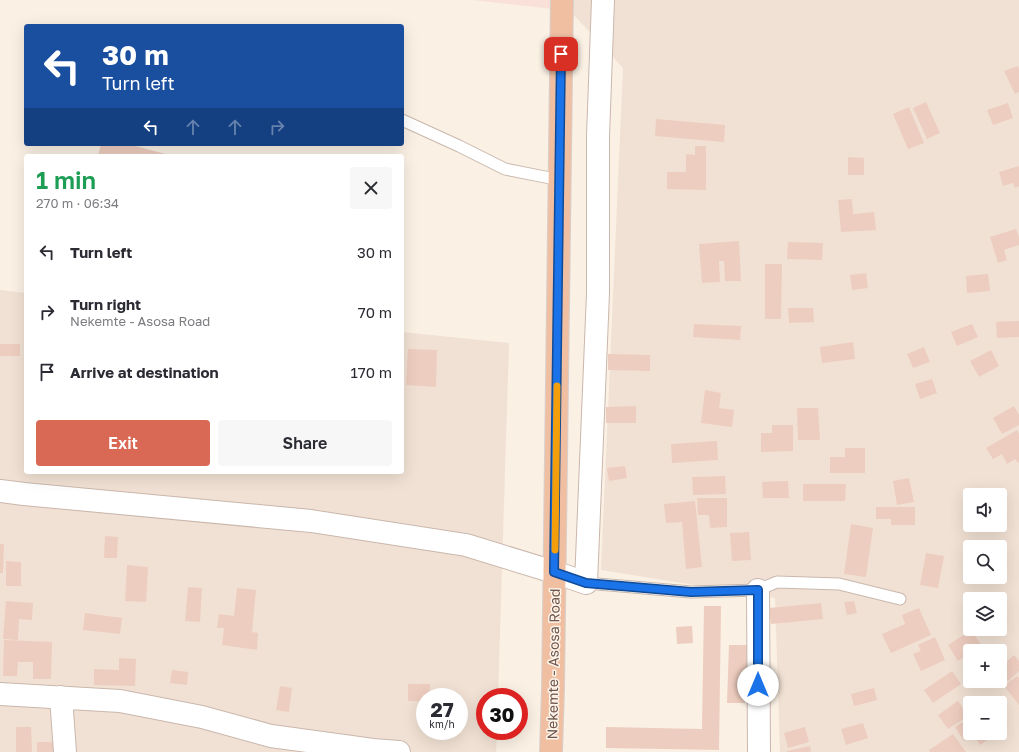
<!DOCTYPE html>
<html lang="en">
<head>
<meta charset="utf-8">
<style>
  body { margin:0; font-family:"Golos Text",sans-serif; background:#f7f7f7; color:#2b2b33; height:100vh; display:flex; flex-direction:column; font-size:15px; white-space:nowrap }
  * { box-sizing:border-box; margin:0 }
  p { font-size:13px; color:#7c7c81 }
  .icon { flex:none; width:22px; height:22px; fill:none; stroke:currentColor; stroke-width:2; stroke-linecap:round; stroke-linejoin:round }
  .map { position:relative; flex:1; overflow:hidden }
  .drawer { position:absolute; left:24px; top:154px; width:380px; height:320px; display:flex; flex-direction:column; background:#fff; border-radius:4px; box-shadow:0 4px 16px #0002 }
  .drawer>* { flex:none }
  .guide { position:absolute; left:24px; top:24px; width:380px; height:122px; border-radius:4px; box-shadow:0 4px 16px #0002; background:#1a4fa0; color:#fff; overflow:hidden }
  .buttons { position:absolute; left:963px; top:488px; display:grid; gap:8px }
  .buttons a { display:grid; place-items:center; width:44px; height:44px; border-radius:4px; background:#fff; box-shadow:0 4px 16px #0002; font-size:20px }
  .speed { position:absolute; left:416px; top:688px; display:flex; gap:8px; font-size:20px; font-weight:700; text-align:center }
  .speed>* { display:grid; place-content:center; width:52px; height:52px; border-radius:50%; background:#fff; box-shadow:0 4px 16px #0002; line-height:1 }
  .speed small { font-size:10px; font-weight:400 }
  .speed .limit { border:6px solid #d22; background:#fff; color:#111 }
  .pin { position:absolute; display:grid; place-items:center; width:34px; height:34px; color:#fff; margin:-17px; border-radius:8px; box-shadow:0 2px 6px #0006 }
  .me { position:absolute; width:44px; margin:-22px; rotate:0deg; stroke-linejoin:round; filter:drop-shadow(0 0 3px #0008) }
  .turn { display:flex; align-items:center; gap:14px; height:84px; padding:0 12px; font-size:18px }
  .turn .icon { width:52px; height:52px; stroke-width:2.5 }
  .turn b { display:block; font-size:28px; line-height:34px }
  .lanes { display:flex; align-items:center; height:38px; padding:0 12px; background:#0003; justify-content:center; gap:20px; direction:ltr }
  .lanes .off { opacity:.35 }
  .round { display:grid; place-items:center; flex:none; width:42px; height:42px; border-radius:4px; background:#f7f7f7 }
  .head { display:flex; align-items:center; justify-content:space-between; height:68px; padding:0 12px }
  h1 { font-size:24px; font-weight:600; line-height:30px; color:#1e9e55 }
  .action { display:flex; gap:8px; margin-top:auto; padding:8px 12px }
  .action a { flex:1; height:46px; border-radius:4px; background:#d96855; color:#fff; font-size:16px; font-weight:600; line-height:46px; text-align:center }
  .action a+a { background:#f7f7f7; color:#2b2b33 }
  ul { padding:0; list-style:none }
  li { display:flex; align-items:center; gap:12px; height:60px; padding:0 12px }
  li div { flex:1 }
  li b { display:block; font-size:15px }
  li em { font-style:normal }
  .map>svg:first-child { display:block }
</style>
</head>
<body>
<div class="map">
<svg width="1019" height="752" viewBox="0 0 1019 752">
  <rect width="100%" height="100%" fill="#faf0e4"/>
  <!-- residential -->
  <path fill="#f1e1d4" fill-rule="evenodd" d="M570,0H1019V752H780L775,598L601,570L623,68L570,11ZM970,495H1000V525H970ZM970,547H1000V577H970ZM970,599H1000V629H970ZM970,651H1000V681H970ZM970,703H1000V733H970Z
    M0,290L26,293V472H402V332L509,343L498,697H485V731H497L496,752H0ZM425,697H459V731H425Z"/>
  <!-- commercial -->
  <path fill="#f9e0d9" d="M473,0H570V11Z"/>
  <!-- building -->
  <path fill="#edcdbf" d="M1018,66L1019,69V92L1015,94L1004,71Z
    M926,102L940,133L927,139L913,108Z
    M1008,103L1013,118L993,125L987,110Z
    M909,107L924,143L908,149L893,114Z
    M656,119L725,125L724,142L655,136Z
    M101,144H128L173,156H98Z
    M695,146H706V190L667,189V172H686V154L695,155Z
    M848,157L864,158V175H848Z
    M1019,166V186L1015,188L1013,183L1003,186L999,172Z
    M852,199L853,214L874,212L876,230L841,232L838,200Z
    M1016,229L1019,237V245L1004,250L1007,260L998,263L990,237Z
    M739,241L741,281H725L724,261H719L720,282L702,283L699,244Z
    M788,242L823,243L822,260L787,259Z
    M765,264H782L781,319H765Z
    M866,273L868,288L852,290L850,275Z
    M988,274L990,291L967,293L966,276Z
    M788,308H813L814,322L789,323Z
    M1019,321V337L997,338L996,322Z
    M694,324L741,326L740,340L693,337Z
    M972,324L978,337L957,346L951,332Z
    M853,342L855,359L822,363L820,347Z
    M0,344H20V356H0Z
    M924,347L930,362L913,368L907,354Z
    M408,349L437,350L436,387L406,385Z
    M991,350L999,366L979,377L970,361Z
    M608,354L650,355V371L608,370Z
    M932,379L937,393L920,399L915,384Z
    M705,390L721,393L719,408L734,410L732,427L701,423Z
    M636,406V423H606V407Z
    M1014,406L1019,415V425L1002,434L993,418Z
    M797,408H818L820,440H798Z
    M772,425H793V451L761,452V433H772Z
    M1017,430L1019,434V462L1018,463L1015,459L1007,464L1002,454L993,459L986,448Z
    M717,441L718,460L672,463L671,444Z
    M845,448H865V473H830V457H845Z
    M625,466L627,478L609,481L607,468Z
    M725,476L726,494L693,495L692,477Z
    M909,478L914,502L897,505L893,481Z
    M788,481L789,498H763L762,482Z
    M803,484H846L845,501H803Z
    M697,498H727V527L710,528L709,515H698Z
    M695,501L702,567L686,569L682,522L666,523L664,504Z
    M876,507H915V525H891V519H876Z
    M851,524L873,528L866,577L844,574Z
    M749,532L751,560L732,561L730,533Z
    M105,536L118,537L117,558H104Z
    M0,544H4L3,573H0Z
    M926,553L944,556L938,588L920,585Z
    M6,561L21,562V586H6Z
    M127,565L148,567L146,602L125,601Z
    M188,587L202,588L200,622L185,621Z
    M237,588L256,590L252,632L258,633L257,650L222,645L224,628H217L219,614L234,616Z
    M985,592L990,599H974Z
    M6,601L33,603L32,620L19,619L18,640L3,639Z
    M854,601L857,613L847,615L844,602Z
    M821,603L823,619L771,624L769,608Z
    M704,606H721L719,750L606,748V727L702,729Z
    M919,608L931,635L891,653L882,634L905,624L902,615Z
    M85,613L122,618L120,634L83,630Z
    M692,626L693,643L677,644L676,627Z
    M971,630L982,646L974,651H970V653L958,661L948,645Z
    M935,637L945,660L921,671L913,654L921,651L918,645Z
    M4,640L52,642L51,679H33V662H18L17,676H3Z
    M729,645H753L751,695L745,692V703H727Z
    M1014,655L1019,661V671L1008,681L1000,672V668Z
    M119,658L136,659L135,686L94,685V669L119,670Z
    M172,670L188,672L187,685L170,683Z
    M952,671L961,684L933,703L924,690Z
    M1017,676L1019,678V705L1004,686Z
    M408,684H430L429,697H425V701H408Z
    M280,686L292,688L289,712L276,710Z
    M874,688L877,700L854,706L851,694Z
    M958,701L968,716L948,729L938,715Z
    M970,717V733H994L995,735L980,745L974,735L964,741L955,727Z
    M863,723L868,738L846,745L841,729Z
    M16,727H31L32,752H16Z
    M805,727L809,742L788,748L784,733Z
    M953,734L966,752H930L929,750Z
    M37,742H58V752H37Z
    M810,746L811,752H787V751Z"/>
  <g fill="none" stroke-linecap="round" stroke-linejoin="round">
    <defs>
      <path id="service" d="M402,120L459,146L505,169L560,180
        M586,583L691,592L758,590L777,582L839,584L900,599"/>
      <path id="minor" d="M0,491L24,494L311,521L466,545L554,572L586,583L598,293V136L603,0
        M758,590L759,752
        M0,694L120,701L202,717L271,736L373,750L399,752
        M61,697L65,752"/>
      <path id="trunk" d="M551,752L553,688L562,0"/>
    </defs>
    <!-- service casing -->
    <use href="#service" stroke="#cab7ac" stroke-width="13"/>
    <!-- minor casing -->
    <use href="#minor" stroke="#cab7ac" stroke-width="24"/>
    <!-- trunk casing -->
    <use href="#trunk" stroke="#d7d0cd" stroke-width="24"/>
    <!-- service -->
    <use href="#service" stroke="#fff" stroke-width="11"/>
    <!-- minor -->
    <use href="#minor" stroke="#fff" stroke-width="22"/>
    <!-- trunk -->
    <use href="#trunk" stroke="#f0bfa2" stroke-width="22"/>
  </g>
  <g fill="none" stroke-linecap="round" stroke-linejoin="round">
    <defs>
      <path id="route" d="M561,54L554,572L586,583L691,592L758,590V685"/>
    </defs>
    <!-- route casing -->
    <use href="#route" stroke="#114b97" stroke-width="10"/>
    <!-- route -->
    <use href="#route" stroke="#1a73e8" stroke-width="7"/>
    <!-- slow -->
    <path stroke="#f59e0b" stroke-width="7" d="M555,550L557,386"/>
  </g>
  <g text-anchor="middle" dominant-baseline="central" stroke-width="3" stroke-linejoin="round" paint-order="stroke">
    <!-- street labels -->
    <g font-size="14" fill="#70564c" stroke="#fdf4ea">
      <text transform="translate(553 664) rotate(-89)">Nekemte - Asosa Road</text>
    </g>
  </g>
</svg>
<div class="buttons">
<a><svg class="icon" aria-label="sound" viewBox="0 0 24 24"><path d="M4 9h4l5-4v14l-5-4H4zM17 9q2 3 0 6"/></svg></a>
<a><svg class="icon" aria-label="search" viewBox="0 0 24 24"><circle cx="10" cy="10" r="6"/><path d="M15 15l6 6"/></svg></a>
<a><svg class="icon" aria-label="layers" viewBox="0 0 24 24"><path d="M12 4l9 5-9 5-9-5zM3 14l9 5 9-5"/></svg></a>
<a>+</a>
<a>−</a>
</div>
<div class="speed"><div>27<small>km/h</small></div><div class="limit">30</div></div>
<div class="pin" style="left:561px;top:54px;background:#d93025"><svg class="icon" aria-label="arrive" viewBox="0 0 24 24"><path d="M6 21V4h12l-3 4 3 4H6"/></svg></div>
<svg class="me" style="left:758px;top:685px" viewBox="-20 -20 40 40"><circle r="19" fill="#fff"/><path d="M0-13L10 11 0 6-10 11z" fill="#1a73e8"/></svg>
<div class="guide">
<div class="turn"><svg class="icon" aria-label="left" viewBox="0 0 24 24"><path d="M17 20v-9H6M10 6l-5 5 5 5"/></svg><div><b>30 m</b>Turn left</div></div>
<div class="lanes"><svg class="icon" aria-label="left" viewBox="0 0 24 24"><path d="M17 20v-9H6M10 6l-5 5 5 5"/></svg><svg class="icon off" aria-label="ahead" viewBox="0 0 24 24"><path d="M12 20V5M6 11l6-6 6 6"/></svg><svg class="icon off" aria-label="ahead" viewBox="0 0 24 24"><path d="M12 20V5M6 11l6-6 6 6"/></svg><svg class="icon off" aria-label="right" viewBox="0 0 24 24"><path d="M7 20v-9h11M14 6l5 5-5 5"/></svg></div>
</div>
<section class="drawer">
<div class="head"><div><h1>1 min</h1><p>270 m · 06:34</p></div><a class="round"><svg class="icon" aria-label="close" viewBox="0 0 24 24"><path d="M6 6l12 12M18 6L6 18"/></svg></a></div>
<ul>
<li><svg class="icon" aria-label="left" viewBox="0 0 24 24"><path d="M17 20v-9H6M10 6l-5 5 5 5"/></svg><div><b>Turn left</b></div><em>30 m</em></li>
<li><svg class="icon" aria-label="right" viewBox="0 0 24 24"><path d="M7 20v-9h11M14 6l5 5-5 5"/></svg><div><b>Turn right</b><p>Nekemte - Asosa Road</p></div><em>70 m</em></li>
<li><svg class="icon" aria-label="arrive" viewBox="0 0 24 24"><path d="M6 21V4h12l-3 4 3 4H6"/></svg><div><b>Arrive at destination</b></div><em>170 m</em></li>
</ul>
<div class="action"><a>Exit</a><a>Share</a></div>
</section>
</div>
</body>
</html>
